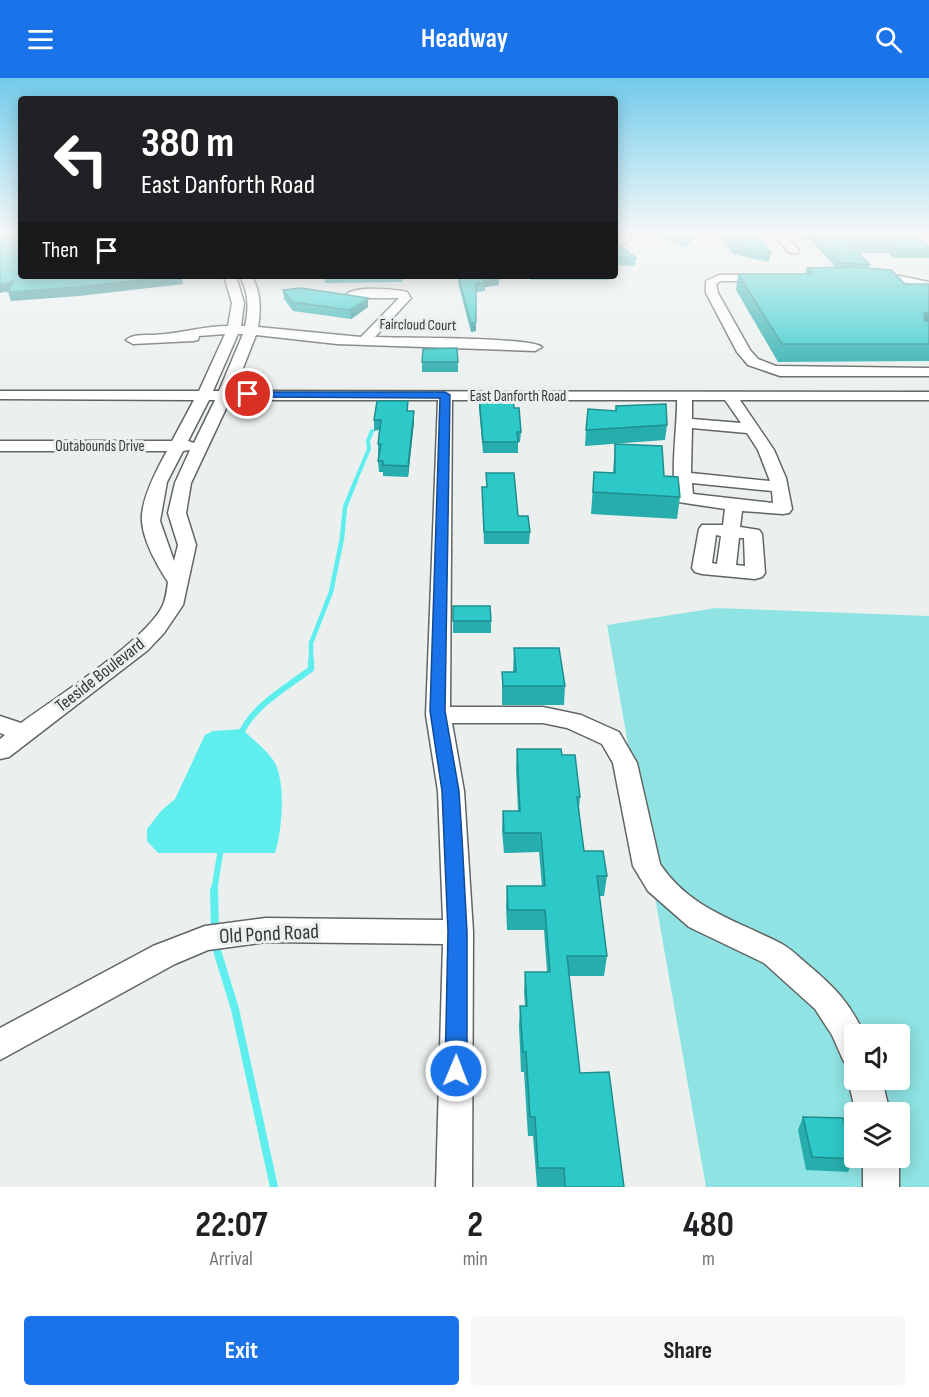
<!DOCTYPE html>
<html lang="en">
<head>
<meta charset="utf-8">
<style>
  body { margin:0; font-family:"Sofia Sans Condensed",sans-serif; background:#f6f6f6; color:#202124; height:100vh; display:flex; flex-direction:column; font-size:22px; white-space:nowrap }
  * { box-sizing:border-box; margin:0 }
  p { font-size:20px; color:#757577 }
  .icon { flex:none; width:33px; height:33px; fill:none; stroke:currentColor; stroke-width:2; stroke-linecap:round; stroke-linejoin:round }
  .map { position:relative; height:1109px; overflow:hidden }
  .panel { display:flex; flex-direction:column; background:#fff; flex:1 }
  .panel>* { flex:none }
  .banner { position:absolute; left:18px; top:18px; width:600px; height:183px; border-radius:6px; box-shadow:0 3px 15px #0003; background:#202124; color:#fff; overflow:hidden }
  .fabs { position:absolute; left:844px; top:946px; display:grid; gap:12px }
  .fabs a { display:grid; place-items:center; width:66px; height:66px; border-radius:6px; background:#fff; box-shadow:0 3px 15px #0003; font-size:30px }
  .pin { position:absolute; display:grid; place-items:center; width:51px; height:51px; color:#fff; margin:-26px; border:3px solid #fff; border-radius:50%; box-shadow:0 2px 6px #0007 }
  .me { position:absolute; width:66px; margin:-33px; rotate:1deg; stroke-linejoin:round; filter:drop-shadow(0 0 4px #0008) }
  .turn { display:flex; align-items:center; gap:21px; height:126px; padding:0 24px; font-size:27px }
  .turn .icon { width:78px; height:78px; stroke-width:2.5 }
  .turn b { display:block; font-size:42px; line-height:51px }
  .then { display:flex; align-items:center; height:57px; padding:0 24px; background:#0003; gap:12px; font-size:22px }
  .eta { display:flex; justify-content:space-evenly; align-items:center; height:102px; text-align:center }
  .eta b { font-size:36px; font-weight:700; line-height:42px }
  .action { display:flex; gap:12px; margin-top:auto; padding:12px 24px }
  .action a { flex:1; height:69px; border-radius:6px; background:#1a73e8; color:#fff; font-size:24px; font-weight:700; line-height:69px; text-align:center }
  .action a+a { background:#f6f6f6; color:#202124 }
  header { display:flex; justify-content:space-between; align-items:center; height:78px; padding:0 24px; background:#1a73e8; color:#fff; font-size:27px; font-weight:700 }
  .map>svg:first-child { display:block }
</style>
</head>
<body>
<header><svg class="icon" aria-label="menu" viewBox="0 0 24 24"><path d="M4 6h16M4 12h16M4 18h16"/></svg>Headway<svg class="icon" aria-label="search" viewBox="0 0 24 24"><circle cx="10" cy="10" r="6"/><path d="M15 15l6 6"/></svg></header>
<div class="map">
<svg width="929" height="1109" viewBox="0 0 929 1109">
  <rect width="100%" height="100%" fill="#ebf0ef"/>
  <!-- green -->
  <path fill="#8fe4e3" fill-rule="evenodd" d="M716,530L929,538V1109H706L607,547ZM855,957H900V1002H855ZM855,1035H900V1080H855Z"/>
  <!-- water -->
  <path fill="#5feeee" d="M242,651C252,661 268,673 275,685C286,706 282,753 275,775H158L147,763V751L161,733L175,721L205,657L213,653Z"/>
  <g fill="none" stroke-linecap="round" stroke-linejoin="round">
    <!-- stream-far3 -->
    <path stroke="#5feeee" stroke-width="4" d="M355,404L369,371L368,363L372,353"/>
    <!-- stream-far2 -->
    <path stroke="#5feeee" stroke-width="4.5" d="M311,583V565L331,514L342,460L345,429L356,402"/>
    <!-- stream-far1 -->
    <path stroke="#5feeee" stroke-width="6" d="M240,658C252,628 286,610 311,591V582
      M214,813L221,770"/>
    <!-- stream -->
    <path stroke="#5feeee" stroke-width="8" d="M214,812L215,854
      M215,866L235,931L274,1109"/>
    <defs>
      <path id="minor" d="M620,155H630L631,162L615,170V163L621,161Z
        M772,155H783L798,171V175H790Z
        M719,197H767L773,200L767,203H721L716,206L718,215L750,272L758,281L776,288L929,290V298H780L748,287L737,274L706,215V203Z
        M873,197L900,198L929,204V210L900,204L869,202L867,200Z
        M224,198H236L244,225L241,248H245C249,232 249,212 239,198H251C261,212 261,233 258,249L361,259L399,220H353L347,216C357,208 394,211 407,214L411,220L375,259C399,260 531,259 542,269L535,273L337,266L256,257L234,313L929,314V322H740L774,372L786,400L792,431L789,435L783,436L742,433L740,449L759,452L762,456L765,495L762,499L755,501L702,496L695,494L692,490L699,451L702,447H723L725,431L685,425L679,424C668,406 678,346 677,322H452L450,629H543L581,637L619,654L637,685L660,786C690,831 736,842 782,866C791,871 799,879 807,886C833,908 851,925 864,957H855V988L844,984L832,957L815,931L764,885L689,849L648,813L633,788L613,685L602,666L567,650L543,645H452L464,713L473,854L472,1109H436L443,866L266,864L208,872L175,886L0,982V950L153,868L205,848L266,840L443,842L438,713L426,637L438,322H230L191,405L186,435L196,467L183,527L164,555L148,572L9,679L0,681V661L5,657L0,655V638L21,645C54,621 148,561 163,527C166,520 167,512 168,504C157,487 144,465 142,444C140,423 157,391 167,373H0V363H172L194,322L0,321V313H199L225,256L199,258L198,262L193,263L133,266L126,262C133,256 144,257 153,257C179,256 203,248 228,248L232,225ZM238,256H243L219,313H213ZM209,322H215L194,365L188,363ZM692,322H725L741,345L692,341ZM692,350L747,355L758,372L770,403L691,395ZM190,372L175,405L168,435L178,467L174,483L160,443L167,404L183,373ZM692,405L772,413L773,425L693,416ZM716,457L721,458L717,486L712,485ZM739,460H744L745,488L736,487Z
        M855,990V1002H882L890,1035H856L848,1002Z
        M863,1080H899V1109H863Z"/>
    </defs>
    <!-- minor casing -->
    <use href="#minor" stroke="#616565" stroke-width="3"/>
    <!-- minor -->
    <use href="#minor" fill="#fff" fill-rule="evenodd"/>
  </g>
  <!-- wall -->
  <path fill="#27adad" d="M654,155H696L686,170Z
    M719,155H755L771,175L769,184L733,176Z
    M797,155H913L929,169V180H893L888,175H858L870,187L869,190L905,206H929V283L778,284L736,212L738,196H805L807,190L835,189L810,161L805,164Z
    M615,164L636,180L635,188L615,187Z
    M325,198H403L402,204L325,205Z
    M458,198L499,207L485,209V213L476,214V253L471,254L458,205Z
    M530,198H609V202H530Z
    M283,212L368,220V229L351,241L293,233L284,221Z
    M422,284H458V294H422Z
    M479,319L514,330L521,354L520,364H518V375H483L479,330Z
    M408,333L414,344L408,399L383,398V394H379L378,383L380,377H378V366L379,352L374,353V342Z
    M616,333L667,347L665,362L585,368L586,352Z
    M615,366L664,398L680,419L677,441L591,436L594,394L613,395Z
    M486,395L530,454L529,466H484L482,409H486Z
    M453,528L491,543V555H453Z
    M514,570L565,608L564,627H502V594H513Z
    M517,671L562,677L580,719L579,730L584,773L607,798L604,818H599L607,878L604,898H569L580,995L624,1109H537L533,1058H528L524,994H521L519,948L520,928H525L524,914L525,894H547L544,852H507L506,828L507,808H542L539,774L504,775L502,753L503,733H518L516,690Z
    M803,1039L854,1081L848,1094L806,1092L798,1052Z"/>
  <!-- shaded-wall -->
  <path fill="#208d8d" d="M692,155H696L686,170L687,162Z
    M808,155H811L810,161L805,164L806,156Z
    M176,198H202L182,200L183,206L79,218L11,223L8,214Z
    M499,198V207L485,209L483,201Z
    M14,203L17,211L0,215V206Z
    M368,220V229L351,241L350,232Z
    M924,235H929V251L920,252Z
    M476,244V253L471,254V245Z
    M414,333V344L408,399V388Z"/>
  <!-- building -->
  <path fill="#2dc9c9" stroke="#208d8d" stroke-width="1.5" d="M0,155H21V198H176L77,209L8,214L14,203L0,206Z
    M672,155H692L687,162Z
    M725,155H755L771,175L734,168Z
    M813,155H913L929,169V171H895L890,167H850L870,187L841,185Z
    M615,164L636,180L615,179Z
    M854,189L891,192L905,206H929V235H924L925,243H929V266H782L738,196H812L807,190Z
    M458,198H499L483,201L485,205H476V244L471,245Z
    M301,210L368,220L350,232L292,224L283,212Z
    M457,270L458,284H422L423,271Z
    M479,319H513L514,330H519L521,354H517L518,364H483Z
    M377,323H408L407,333H414L408,388L383,387V383H378L381,366H378L381,342H374Z
    M666,326L667,347L586,352L588,331L616,333V328Z
    M615,366L662,368L664,398L678,399L680,419L593,414L594,394L615,395Z
    M486,395H514L518,438H528L530,454H484L482,409H487Z
    M453,528H490L491,543H453Z
    M514,570H559L565,608H503L502,594H516Z
    M517,671H561L562,677H575L580,719H577L584,773H603L607,798H597L607,878H567L580,995L609,994L624,1109H565L564,1090H538L535,1039H530L526,974H523L520,928H527L525,894H550L545,832H508L507,808H545L541,755H504L503,733H520Z
    M803,1039L843,1040L854,1081L812,1079Z"/>
  <!-- sky -->
  <linearGradient id="sky" x2="0" y2="1"><stop stop-color="#71cbea"/><stop offset="0.5" stop-color="#f6f8f8"/><stop offset="1" stop-color="#f6f8f8" stop-opacity="0"/></linearGradient>
  <rect width="929" height="311" fill="url(#sky)"/>
  <!-- route -->
  <path fill="#1a73e8" stroke="#114b97" stroke-width="1.5" d="M244,314H445L450,317L445,633L459,713L462,760L467,854V993L463,1000L456,1003L448,1000L445,993L448,854L442,713L430,633L440,320L248,319H244Z"/>
  <g text-anchor="middle" dominant-baseline="central" stroke-width="6" stroke-linejoin="round" paint-order="stroke">
    <!-- far-street labels -->
    <g font-size="15" fill="#353737" stroke="#ebf0ef">
      <text transform="translate(418 247) rotate(1)">Faircloud Court</text>
      <text x="518" y="318">East Danforth Road</text>
      <text x="100" y="368">Outabounds Drive</text>
    </g>
    <!-- street labels -->
    <g font-size="18" fill="#353737" stroke="#ebf0ef">
      <text transform="translate(100 597) rotate(-38)">Teeside Boulevard</text>
    </g>
    <!-- near-street labels -->
    <g font-size="21" fill="#353737" stroke="#ebf0ef">
      <text transform="translate(269 856) rotate(-3)">Old Pond Road</text>
    </g>
  </g>
</svg>
<div class="fabs">
<a><svg class="icon" aria-label="sound" viewBox="0 0 24 24"><path d="M4 9h4l5-4v14l-5-4H4zM17 9q2 3 0 6"/></svg></a>
<a><svg class="icon" aria-label="layers" viewBox="0 0 24 24"><path d="M12 4l9 5-9 5-9-5zM3 14l9 5 9-5"/></svg></a>
</div>
<div class="pin" style="left:248px;top:316px;background:#d93025"><svg class="icon" aria-label="arrive" viewBox="0 0 24 24"><path d="M6 21V4h12l-3 4 3 4H6"/></svg></div>
<svg class="me" style="left:456px;top:993px" viewBox="-20 -20 40 40"><circle r="17" fill="#1a73e8" stroke="#fff" stroke-width="3"/><path d="M0-11L8 9 0 5-8 9z" fill="#fff"/></svg>
<div class="banner">
<div class="turn"><svg class="icon" aria-label="left" viewBox="0 0 24 24"><path d="M17 20v-9H6M10 6l-5 5 5 5"/></svg><div><b>380 m</b>East Danforth Road</div></div>
<div class="then">Then<svg class="icon" aria-label="arrive" viewBox="0 0 24 24"><path d="M6 21V4h12l-3 4 3 4H6"/></svg></div>
</div>
</div>
<section class="panel">
<div class="eta">
<div><b>22:07</b><p>Arrival</p></div>
<div><b>2</b><p>min</p></div>
<div><b>480</b><p>m</p></div>
</div>
<div class="action"><a>Exit</a><a>Share</a></div>
</section>
</body>
</html>
